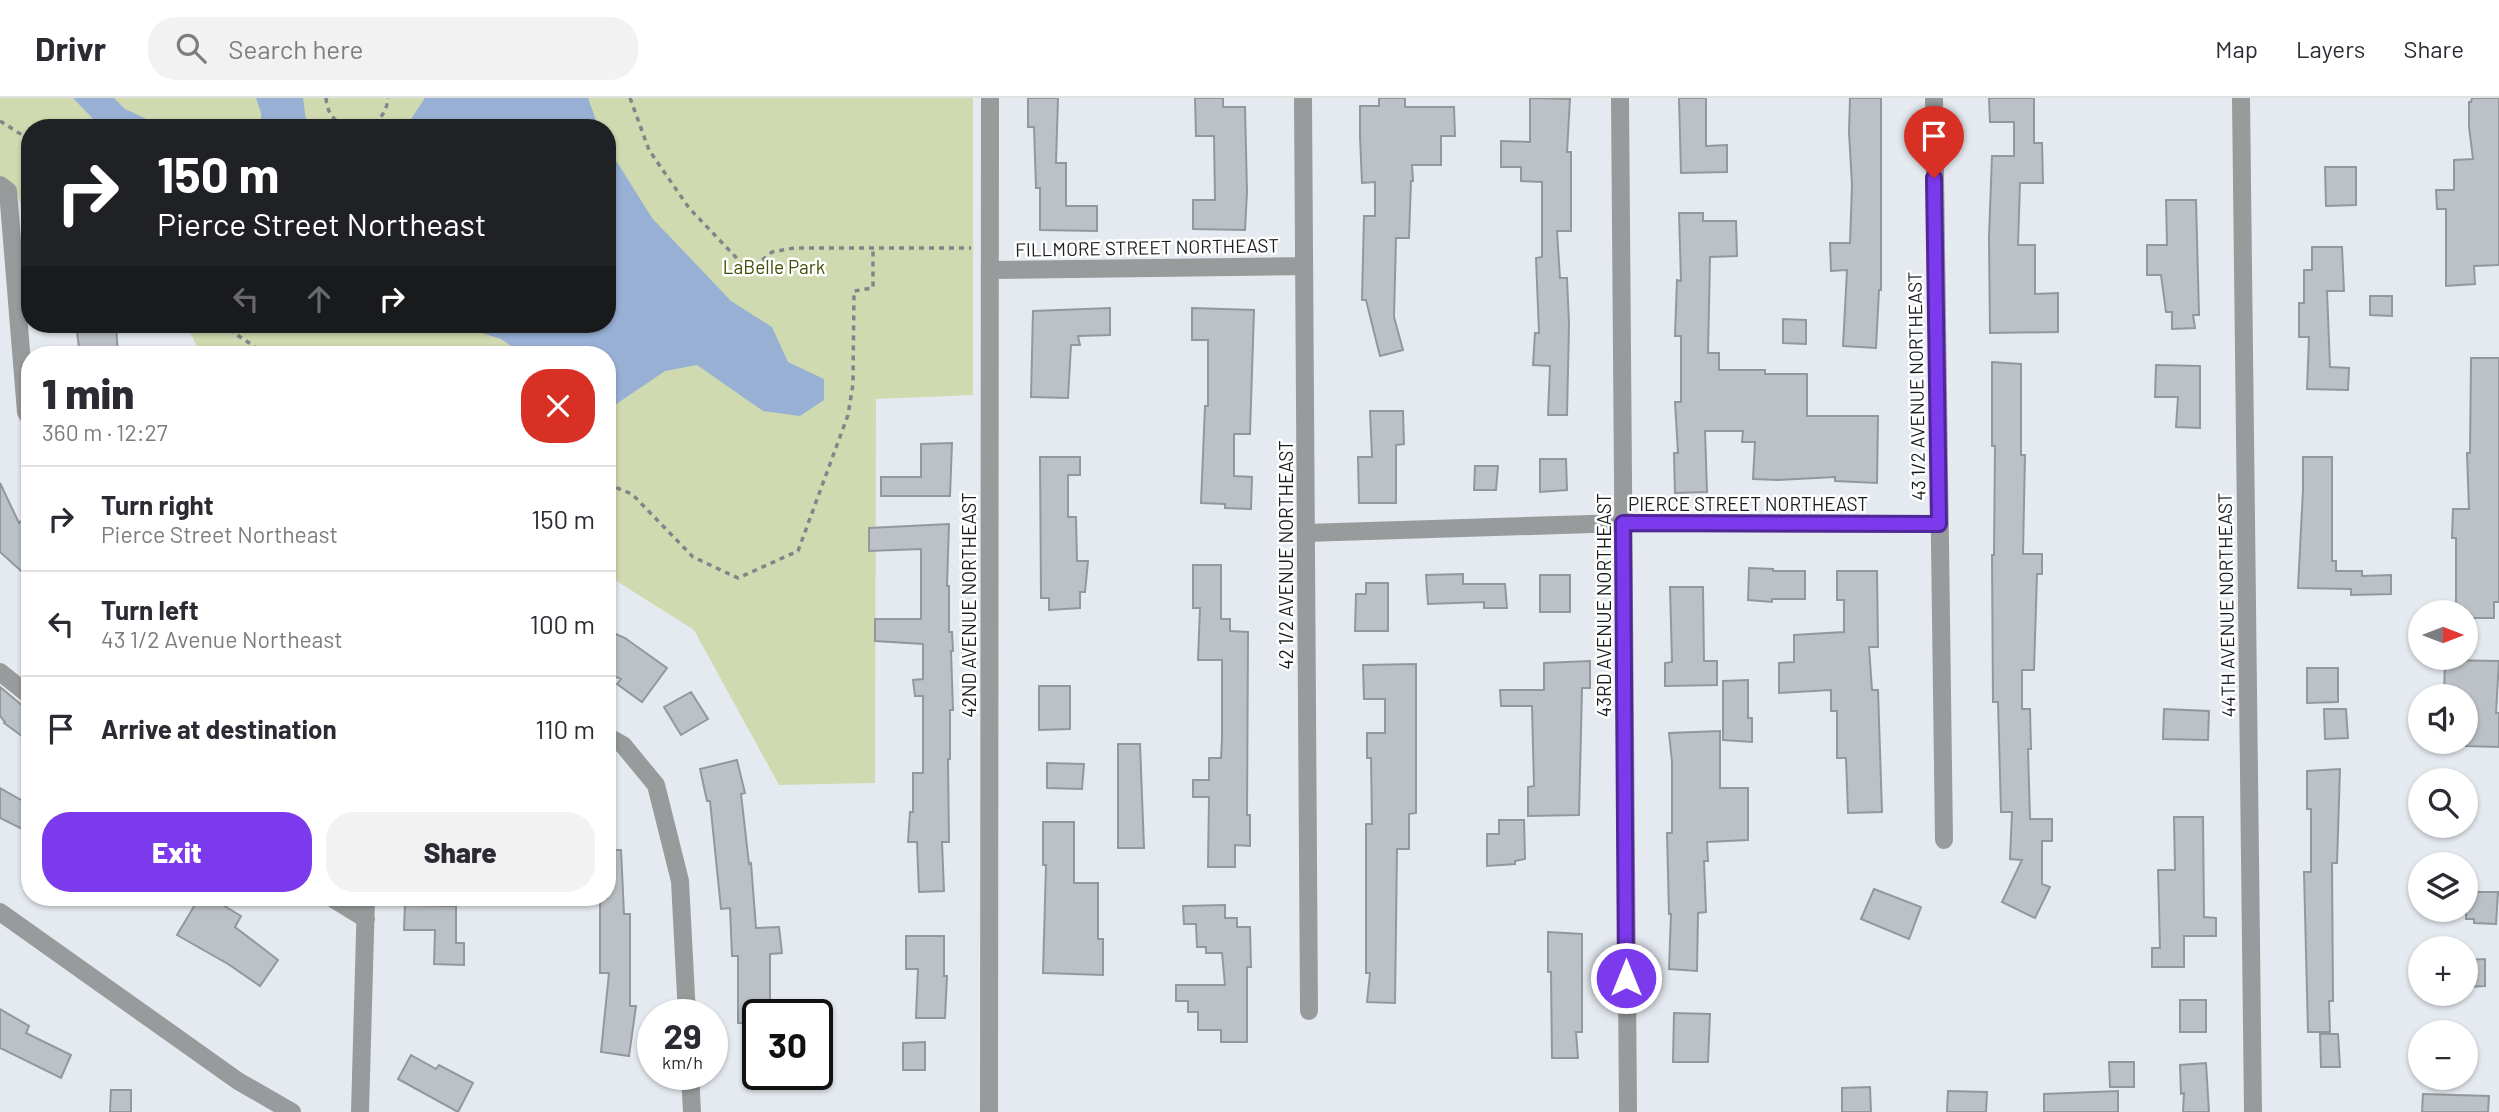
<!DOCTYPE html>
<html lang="en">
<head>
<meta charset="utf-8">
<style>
  body { margin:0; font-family:Barlow,sans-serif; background:#f2f2f3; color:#2b2b33; height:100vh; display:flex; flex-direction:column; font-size:26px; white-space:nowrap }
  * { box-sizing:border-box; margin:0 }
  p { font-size:23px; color:#7c7c81 }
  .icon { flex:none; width:38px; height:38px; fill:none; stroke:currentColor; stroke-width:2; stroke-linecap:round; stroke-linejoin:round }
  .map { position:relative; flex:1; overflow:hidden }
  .panel { position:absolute; left:21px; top:248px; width:595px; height:560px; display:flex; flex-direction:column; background:#fff; border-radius:28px; box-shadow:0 2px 5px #0004 }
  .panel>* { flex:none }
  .top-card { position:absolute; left:21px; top:21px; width:595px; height:214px; border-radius:28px; box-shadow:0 2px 5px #0004; background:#202124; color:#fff; overflow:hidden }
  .needle { width:46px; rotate:90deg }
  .tools { position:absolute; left:2408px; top:502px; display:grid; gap:14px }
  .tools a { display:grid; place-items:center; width:70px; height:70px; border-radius:50%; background:#fff; box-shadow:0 2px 5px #0004; font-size:35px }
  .speed { position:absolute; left:637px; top:901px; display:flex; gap:14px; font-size:35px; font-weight:700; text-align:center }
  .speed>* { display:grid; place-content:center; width:91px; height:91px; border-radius:50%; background:#fff; box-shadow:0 2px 5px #0004; line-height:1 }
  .speed small { font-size:18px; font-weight:400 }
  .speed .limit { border:4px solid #111; border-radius:10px; background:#fff; color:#111 }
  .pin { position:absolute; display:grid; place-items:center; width:60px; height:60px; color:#fff; margin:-72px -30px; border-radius:50% 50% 50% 0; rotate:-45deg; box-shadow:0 0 7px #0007 }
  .pin .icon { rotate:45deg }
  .me { position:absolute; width:77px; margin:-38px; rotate:0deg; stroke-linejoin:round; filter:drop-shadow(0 0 5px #0008) }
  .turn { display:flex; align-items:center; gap:24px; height:147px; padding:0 21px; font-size:32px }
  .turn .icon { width:91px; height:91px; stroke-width:2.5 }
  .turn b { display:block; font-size:49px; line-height:60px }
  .lanes { display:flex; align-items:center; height:66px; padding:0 21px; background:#0003; justify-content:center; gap:35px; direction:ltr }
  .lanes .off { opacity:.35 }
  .round { display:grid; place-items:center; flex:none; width:74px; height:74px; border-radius:28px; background:#f2f2f3 }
  .headline { display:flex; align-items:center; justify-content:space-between; height:119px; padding:0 21px }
  h1 { font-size:42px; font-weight:800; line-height:52px }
  .primary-button { display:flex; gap:14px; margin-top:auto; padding:14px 21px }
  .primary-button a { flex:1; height:80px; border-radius:28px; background:#7c3aed; color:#fff; font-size:28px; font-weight:800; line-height:80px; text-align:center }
  .primary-button a+a { background:#f2f2f3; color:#2b2b33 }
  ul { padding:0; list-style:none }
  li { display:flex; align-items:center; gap:21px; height:105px; padding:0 21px; border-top:2px solid #e1e1e2 }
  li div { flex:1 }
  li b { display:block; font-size:26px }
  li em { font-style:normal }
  header { display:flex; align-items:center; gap:42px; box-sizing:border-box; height:98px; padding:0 35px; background:#fff; border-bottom:2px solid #e1e1e2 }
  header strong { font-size:33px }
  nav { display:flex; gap:38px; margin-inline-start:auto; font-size:24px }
  .search { width:490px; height:63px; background:#f2f2f3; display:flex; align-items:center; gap:18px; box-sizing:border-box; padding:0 24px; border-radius:28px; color:#7c7c81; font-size:26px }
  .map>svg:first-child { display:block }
</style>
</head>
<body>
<header>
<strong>Drivr</strong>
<div class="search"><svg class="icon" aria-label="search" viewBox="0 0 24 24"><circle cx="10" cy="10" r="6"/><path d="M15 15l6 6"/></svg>Search here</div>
<nav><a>Map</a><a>Layers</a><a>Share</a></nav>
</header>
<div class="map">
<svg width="2499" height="1014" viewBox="0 0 2499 1014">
  <rect width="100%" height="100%" fill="#e5eaf0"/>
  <!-- green -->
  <path fill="#d0dab0" d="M0,0H973V297L876,301L875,685L779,687L694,532L607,477V257H201L186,226H607V30H30V132L14,88L0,77Z"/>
  <!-- water -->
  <path fill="#97b0d4" d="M73,0H114L125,11L166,30H102Z
    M256,0H303L307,30H261V15Z
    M425,0H588L599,30H564L558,26L546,30H405Z
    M607,48L652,120L731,203L772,229L788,264L824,281V302L800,318L763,313L697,267L665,273L612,309H607V257H524L501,241L454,226H607V151L614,140L607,109Z"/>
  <!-- building -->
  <path fill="#bbc1c6" stroke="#93989d" stroke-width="2" d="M1028,0H1058L1056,65H1066V108H1097V133L1040,132V90H1036L1034,29H1028Z
    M1195,0H1223V9H1245L1247,94L1245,132L1193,131V102H1215L1214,38H1196Z
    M1379,0H1405V9H1454L1455,38H1441V67H1412L1413,83H1411L1409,140H1396L1394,219L1403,252L1380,258L1366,202H1362L1364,118H1375V84L1362,85L1360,38V8H1379Z
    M1530,0L1570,1L1567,54H1571V133H1557L1560,180H1567L1569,226L1567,317H1548L1550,268L1533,267L1535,235H1539L1536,160L1542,159V84L1521,83V69H1501V43L1530,44Z
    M1679,0H1706V48L1727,47V74L1681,75Z
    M1850,0H1881V192H1879L1876,250L1843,248L1847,172L1831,173L1830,145H1850L1852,87L1849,34Z
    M1989,0H2034V45H2042L2043,85H2020L2018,147H2035V196L2058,195V234L1990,235L1989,139L1992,58H2014V24H1990Z
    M2472,0H2499V167L2474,168L2475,186L2446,188V111H2437L2436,92H2454V62L2473,61L2469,29V4H2471Z
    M2325,69H2356V107L2326,108Z
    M2166,102H2196L2199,217H2193L2195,230L2172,231V214H2166L2161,177H2147V147H2167Z
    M1679,115H1703V123H1736L1737,158L1710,159L1708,255H1719V272H1765V276H1807V318H1878L1877,385L1835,383V379L1778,382L1753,381L1755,344H1742L1743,333H1705L1707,394L1675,395L1674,355H1678L1675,304H1681V238H1675L1677,182L1681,183Z
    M2312,149H2342L2344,193H2327L2330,269L2349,270L2348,292L2307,291L2309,239H2299V205H2304V172H2312Z
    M2370,198H2392V218L2370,217Z
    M1110,210V237L1078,238L1080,247H1071L1068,300L1031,299L1033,213Z
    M1192,210L1254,212L1250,336H1234V378L1252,379L1251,411L1225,410V406L1201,405L1205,308H1208V242H1192Z
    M1783,221L1806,222V246L1783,245Z
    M76,226H116L118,257H80Z
    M2471,260H2499V504H2494V520H2466V514H2456V440H2452L2453,411H2469L2467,355H2470Z
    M1992,264L2021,266V357H2025L2023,456H2042V476H2037L2034,572H2022V611H2030L2031,651H2028L2030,721H2052V743H2042V786L2050,789L2035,820L2002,804L2022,762L2010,761L2012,714H2001L1998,604H1993L1992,457H1994L1995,348H1992Z
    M2156,267L2200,268V330L2176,329L2178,299H2155Z
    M1370,313H1403L1404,346L1396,347V405H1359L1358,359H1372Z
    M952,345L950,398H881V379H921V346Z
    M1040,359H1080V377H1068V419H1076L1077,463H1088L1085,494H1080V510L1049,512V500H1041Z
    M2303,359H2332V463H2336V473H2362V478L2391,477V496L2351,497V491L2298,490L2303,392Z
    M1540,361H1566L1567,392L1540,394Z
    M1475,368H1498L1496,392H1474Z
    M0,385L19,425L30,415V481L0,454Z
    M949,426L947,488H949V534H952L953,553H951L953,612H950V661H948L949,744H942L944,793L919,794L917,744H908L910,714H913V675H923V598H915L913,582L923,581V546L875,543V521H921V451L869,453V430Z
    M1193,467H1221V521H1230V533L1248,534L1247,717H1250V748L1235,747V769H1208L1209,699H1193V682H1209V660H1221L1222,641V562H1198L1200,510H1193Z
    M1749,470L1773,471V473H1805V501H1772V504L1748,502Z
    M1837,473H1877L1878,549H1869L1872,592H1878L1882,714L1848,715L1846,660H1837V613H1831V592L1779,595V565L1794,564V537L1844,534V502H1837Z
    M1463,476V486H1505L1507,510H1484V504L1428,506L1426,477Z
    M1540,477H1570V514H1540Z
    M1366,485H1388V533H1355L1356,496H1366Z
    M1670,489H1703L1704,563H1717V587L1665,588V565L1672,564Z
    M607,532L625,540L667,570L642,604L617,586L621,581L607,575Z
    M2445,562L2499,563L2496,615H2499V649L2466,648V598H2444Z
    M1590,563V590H1582L1579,717L1528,718V689L1534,688L1532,608H1501L1500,592H1544V565Z
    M1416,566V715L1409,716V751H1397L1395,905L1367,904L1370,875H1366V726H1372L1371,660H1367V635H1385V601H1364L1363,567Z
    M2307,570H2338V604L2307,605Z
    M1748,582V620H1752V644L1723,642V583Z
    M1039,588H1070V631L1039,632Z
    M0,589L30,614V644L4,625L5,624L0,618Z
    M691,594L708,621L681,637L664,609Z
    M2164,611L2209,613L2208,642L2163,641Z
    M2324,611H2346L2348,640L2325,641Z
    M1720,633V690H1748V742L1707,744L1708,763H1704L1706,814L1698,815L1697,873L1669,871L1671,816H1669L1667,735H1672V664L1669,635Z
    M1118,646H1140L1144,750H1118Z
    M737,662L745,695L741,696L749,766L751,765L756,830L779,829L782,855L770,856V917H758V925H738V858H732L730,810L721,811L710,703H707L700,671Z
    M1047,665L1084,666L1082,691L1047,690Z
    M2340,671L2337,765H2332L2333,903H2329L2330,934H2308L2304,774H2311V711H2307V673Z
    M0,690L30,707V735L0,720Z
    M2174,719H2203L2204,819L2216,820V838H2184V869H2152V850H2160L2158,772H2175Z
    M1499,722H1524L1525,761L1515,763V766L1487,768V736H1499Z
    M1043,724H1074V785H1098V841H1103V877L1043,875L1046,767H1043Z
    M607,752H621L624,816H630V908H636L629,958L601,954L609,875H600V800H607Z
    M1874,791L1921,809L1909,841L1861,821Z
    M2466,794H2498L2496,826L2474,825V821H2466Z
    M199,800H211L241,818L235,829L278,862L260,888L228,866L177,837Z
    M405,807L456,808V845H464V867L434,866L435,832H404Z
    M1225,807V820H1237V829H1250L1251,869H1247V944H1221V932H1198V914H1188V903H1176V887H1225L1222,855H1206V849H1197L1196,826H1184L1183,808Z
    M1548,834L1582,836V934H1576L1578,960H1552L1551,874H1548Z
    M906,838H944V878H947L945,920H916L918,871H906Z
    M2485,861V888L2466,889V862Z
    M2180,902H2206V934H2180Z
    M0,911L29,928L26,935L71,957L61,980L0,950Z
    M1674,915L1710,916L1708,964H1673Z
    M2320,936H2338L2340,969H2321Z
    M925,944V972H903V945Z
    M411,957L436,971L439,967L473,985L458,1014L398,981Z
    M2109,964H2134V989H2110Z
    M2206,965L2209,1014H2183L2184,995L2181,996L2180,967Z
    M1870,989L1871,1014H1842V990Z
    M111,992H131V1014H110Z
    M1948,993L1987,994L1986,1014H1947Z
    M2118,993V1014H2044V996Z
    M2423,996L2489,998L2488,1014H2422Z"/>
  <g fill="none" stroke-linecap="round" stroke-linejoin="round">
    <!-- path -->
    <path stroke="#828589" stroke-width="3.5" stroke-dasharray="5 5" stroke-linecap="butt" d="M326,0C327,14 333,23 346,28
      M630,0L649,52L689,110L749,173L772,154L794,150H971
      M0,23L30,42
      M345,30L353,24C372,30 386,21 388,0
      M221,226L267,257
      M607,386L632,396L693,459L738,480L798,453L848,317L853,286L854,193L873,190V150"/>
    <!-- minor -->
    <path stroke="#979b9b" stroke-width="18" d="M1303,0L1309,913
      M1620,0L1628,1014
      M1934,0L1944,742
      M2241,0L2253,1014
      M0,87L8,93L26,314L30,321
      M990,172L1304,168
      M1306,435L1623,425L1939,426
      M0,574L30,598
      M607,638L623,647L656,687L680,783L687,917
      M332,800L366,821
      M0,814L238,983L292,1014
      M690,976L692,1014
      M360,1014L366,800
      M989,1014L990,0"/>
  </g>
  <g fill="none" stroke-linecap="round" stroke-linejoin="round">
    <defs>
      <path id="route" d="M1626,880L1623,425L1939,426L1934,80"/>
    </defs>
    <!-- route casing -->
    <use href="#route" stroke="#51269a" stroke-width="18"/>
    <!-- route -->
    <use href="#route" stroke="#7c3aed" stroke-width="12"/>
  </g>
  <g text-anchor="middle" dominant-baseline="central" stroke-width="5" stroke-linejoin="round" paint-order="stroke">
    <!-- street labels -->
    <g font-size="19" fill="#1c1e20" stroke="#fff">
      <text transform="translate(1147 149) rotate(-1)">FILLMORE STREET NORTHEAST</text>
      <text transform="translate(1916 288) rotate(-91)">43 1/2 AVENUE NORTHEAST</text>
      <text x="1748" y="405">PIERCE STREET NORTHEAST</text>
      <text transform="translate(1285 457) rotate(-90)">42 1/2 AVENUE NORTHEAST</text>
      <text transform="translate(968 507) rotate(-90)">42ND AVENUE NORTHEAST</text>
      <text transform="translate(1603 507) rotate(-90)">43RD AVENUE NORTHEAST</text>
      <text transform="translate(2226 507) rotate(-91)">44TH AVENUE NORTHEAST</text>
    </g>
    <!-- park labels -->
    <g font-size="19" fill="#434e08" stroke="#fff">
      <text x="774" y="168">LaBelle Park</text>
    </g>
  </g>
</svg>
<div class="tools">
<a><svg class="needle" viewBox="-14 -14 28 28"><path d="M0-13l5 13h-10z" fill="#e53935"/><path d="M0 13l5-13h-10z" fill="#7c7c81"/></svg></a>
<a><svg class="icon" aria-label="sound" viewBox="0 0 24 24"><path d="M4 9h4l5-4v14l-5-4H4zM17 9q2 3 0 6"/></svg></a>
<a><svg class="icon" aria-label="search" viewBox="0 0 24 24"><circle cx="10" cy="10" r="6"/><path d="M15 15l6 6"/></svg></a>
<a><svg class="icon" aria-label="layers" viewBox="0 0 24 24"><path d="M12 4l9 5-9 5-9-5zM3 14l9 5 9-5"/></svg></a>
<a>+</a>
<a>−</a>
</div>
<div class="speed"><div>29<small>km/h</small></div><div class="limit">30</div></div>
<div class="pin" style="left:1934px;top:80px;background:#d93025"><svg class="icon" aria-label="arrive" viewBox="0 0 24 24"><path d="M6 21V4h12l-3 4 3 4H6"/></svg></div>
<svg class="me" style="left:1626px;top:880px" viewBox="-20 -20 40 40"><circle r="17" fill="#7c3aed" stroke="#fff" stroke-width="3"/><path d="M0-11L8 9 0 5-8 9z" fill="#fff"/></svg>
<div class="top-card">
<div class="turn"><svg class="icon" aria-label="right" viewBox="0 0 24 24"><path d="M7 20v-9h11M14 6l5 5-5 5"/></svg><div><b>150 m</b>Pierce Street Northeast</div></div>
<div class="lanes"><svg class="icon off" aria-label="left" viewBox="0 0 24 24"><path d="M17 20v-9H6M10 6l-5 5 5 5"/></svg><svg class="icon off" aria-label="ahead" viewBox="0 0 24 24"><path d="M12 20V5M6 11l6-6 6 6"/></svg><svg class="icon" aria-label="right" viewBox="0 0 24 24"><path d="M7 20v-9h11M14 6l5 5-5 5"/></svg></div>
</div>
<section class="panel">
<div class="headline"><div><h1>1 min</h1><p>360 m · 12:27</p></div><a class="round" style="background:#d93025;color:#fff"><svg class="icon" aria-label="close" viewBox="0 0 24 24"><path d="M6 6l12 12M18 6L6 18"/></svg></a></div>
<ul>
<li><svg class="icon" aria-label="right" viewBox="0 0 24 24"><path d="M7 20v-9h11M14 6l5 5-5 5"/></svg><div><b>Turn right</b><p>Pierce Street Northeast</p></div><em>150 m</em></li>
<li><svg class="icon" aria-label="left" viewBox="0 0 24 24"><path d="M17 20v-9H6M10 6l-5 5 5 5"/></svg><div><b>Turn left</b><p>43 1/2 Avenue Northeast</p></div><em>100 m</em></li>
<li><svg class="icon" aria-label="arrive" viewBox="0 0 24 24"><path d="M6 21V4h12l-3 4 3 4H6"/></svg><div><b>Arrive at destination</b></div><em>110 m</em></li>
</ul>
<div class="primary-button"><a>Exit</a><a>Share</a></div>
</section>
</div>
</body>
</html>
